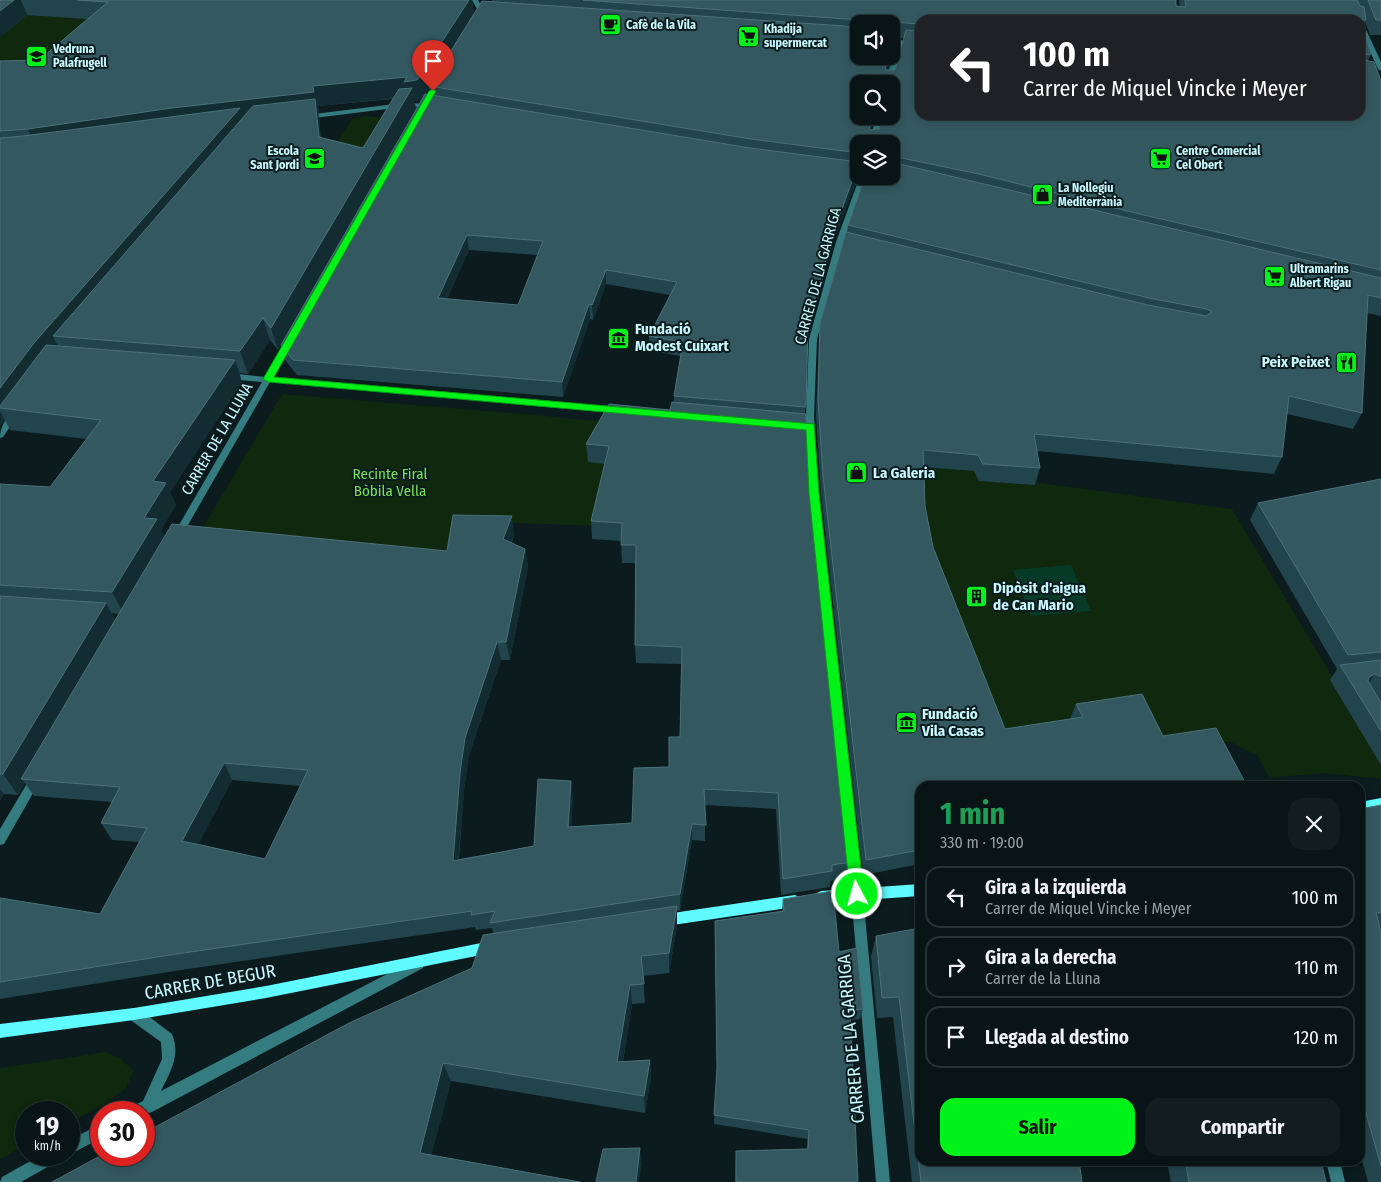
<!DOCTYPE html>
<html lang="es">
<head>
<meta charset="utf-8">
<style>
  body { margin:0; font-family:"Fira Sans Condensed",sans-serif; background:#111d1f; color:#f1f3f6; height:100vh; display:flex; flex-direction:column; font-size:19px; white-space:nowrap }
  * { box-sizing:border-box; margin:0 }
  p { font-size:16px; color:#989ea1 }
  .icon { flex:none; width:28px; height:28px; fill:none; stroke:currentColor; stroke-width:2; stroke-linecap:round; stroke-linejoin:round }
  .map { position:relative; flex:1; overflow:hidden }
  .sheet { position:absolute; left:915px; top:781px; width:450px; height:385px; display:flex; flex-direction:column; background:#081416; border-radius:15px; box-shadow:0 2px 8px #0003,0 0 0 1px #293335 }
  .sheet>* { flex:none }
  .hud { position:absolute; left:915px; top:15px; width:450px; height:105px; border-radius:15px; box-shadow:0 2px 8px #0003,0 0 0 1px #293335; background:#202124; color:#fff; overflow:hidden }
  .buttons { position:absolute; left:850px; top:15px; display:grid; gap:10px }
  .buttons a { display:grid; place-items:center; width:50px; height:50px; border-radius:10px; background:#081416; box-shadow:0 2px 8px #0003,0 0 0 1px #293335; font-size:25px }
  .speed { position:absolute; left:15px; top:1101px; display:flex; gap:10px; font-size:25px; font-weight:700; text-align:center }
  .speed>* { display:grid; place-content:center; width:65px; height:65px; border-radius:50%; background:#081416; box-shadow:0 2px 8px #0003,0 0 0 1px #293335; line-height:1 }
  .speed small { font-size:12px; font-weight:400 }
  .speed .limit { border:8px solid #d22; background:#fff; color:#111 }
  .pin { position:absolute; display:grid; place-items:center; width:42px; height:42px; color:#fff; margin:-51px -21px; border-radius:50% 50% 50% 0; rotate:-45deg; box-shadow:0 0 5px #0007 }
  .pin .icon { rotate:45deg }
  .me { position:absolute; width:55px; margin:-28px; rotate:354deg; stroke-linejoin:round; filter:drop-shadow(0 0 4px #0008) }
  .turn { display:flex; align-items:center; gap:18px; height:105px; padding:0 25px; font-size:22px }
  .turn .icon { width:65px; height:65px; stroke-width:2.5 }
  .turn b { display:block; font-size:35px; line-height:42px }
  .round { display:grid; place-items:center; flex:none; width:52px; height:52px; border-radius:15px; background:#111d1f }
  .summary { display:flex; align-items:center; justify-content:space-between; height:85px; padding:0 25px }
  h1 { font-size:30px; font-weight:700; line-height:38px; color:#1e9e55 }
  .primary-button { display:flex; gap:10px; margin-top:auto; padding:10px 25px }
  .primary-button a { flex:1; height:58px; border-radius:15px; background:#00f319; color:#111; font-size:20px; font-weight:700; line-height:58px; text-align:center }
  .primary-button a+a { background:#111d1f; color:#f1f3f6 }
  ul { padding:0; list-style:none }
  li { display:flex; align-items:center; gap:15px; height:62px; margin:0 10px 8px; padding:0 15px; border:2px solid #293335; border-radius:15px }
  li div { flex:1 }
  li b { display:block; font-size:19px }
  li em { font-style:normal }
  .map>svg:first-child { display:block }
</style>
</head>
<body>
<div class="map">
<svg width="1381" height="1182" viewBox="0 0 1381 1182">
  <rect width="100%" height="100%" fill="#0b1b1e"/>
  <!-- green -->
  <path fill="#0f280e" d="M0,0L114,21L0,82V37L31,11Z
    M367,116L390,119L367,166L326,159L352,119Z
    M282,394L546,416L797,441L623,541L592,539L595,526L464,521L450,570L193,544Z
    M922,467L975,471L976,474L1232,509L1381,758V779L1325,773L1269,778L1258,756L1231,742L1000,745L925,544Z
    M105,1052L120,1058L134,1071L126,1088L105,1104L69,1123V1112H26V1145L0,1159V1068Z"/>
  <!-- water -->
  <path fill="#073b28" d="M1071,565L1091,611L1031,616L1013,570Z"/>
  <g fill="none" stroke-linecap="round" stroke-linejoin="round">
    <!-- street -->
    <path fill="#347c7f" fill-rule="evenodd" d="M472,0H478L484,11L480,19L475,18L478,11Z
      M1360,21L1363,23L1381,62V71L1378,69L1360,29Z
      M900,39L903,41L891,84H885L897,41Z
      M431,103L433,104V106L395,108L306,119L303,117L306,115L395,104Z
      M876,116H882L875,144H869Z
      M860,176H867L844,242L817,339L814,416L819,493L863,894L890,1182H876L851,894L809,493L806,416L809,339L836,242Z
      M287,339H293L294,341L273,377L618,407L622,410L618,413L270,382L180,539H174L172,537L262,382L229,379L225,376L229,373L265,377Z
      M14,412L18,415L3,437L0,438C0,428 5,417 14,412Z
      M36,773L40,775L42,778L40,781L4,844L0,845V829L32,775Z
      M418,958L423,960L424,964L423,968L152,1112L144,1115V1112H129L131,1107L143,1101L162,1059L161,1042L129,1019L127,1014L129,1009L134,1008L139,1009L172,1034C181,1056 170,1072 161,1091Z
      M101,1124V1138L69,1155V1140Z
      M41,1155H62L60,1160L21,1182H0L2,1177Z
      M1326,1161H1340L1345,1182H1331Z"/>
    <!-- secondary -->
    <path fill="#5ffbff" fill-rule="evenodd" d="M1381,798V808L1360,812V802Z
      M920,884V896L821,903L817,901L815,897L817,893L821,891Z
      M795,895L799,897L801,901L799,905L795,907L666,926L662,924L660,920L662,916L666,914Z
      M491,941L495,943L497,947L495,951L491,953L266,998L134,1020L0,1038V1024L134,1008L266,986Z"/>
  </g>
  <!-- wall -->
  <path fill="#22454d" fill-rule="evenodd" d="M0,0H472L474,14L492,2V0H1176V6H1180L1179,0H1381V35H1370L1365,22L1362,29L1371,54L1368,61L1381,81V316L1367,313L1362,413L1353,429L1287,414L1282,457L1274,474L1037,451L1040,468L1035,485L979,481L974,471L924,467L925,506L933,547L1005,729L1070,719L1076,704L1142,694L920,786V864L863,875L821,493L816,416L819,339L820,323L847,232L848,225L891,176V144H859V169L858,177L833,242L808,335L805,414L809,475L851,862L847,878L831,881L830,887L781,895L776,809L705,805V841L692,840L680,910L677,911V926L669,973L643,976L645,1003L632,1004L623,1062L650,1060L651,1078L645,1113L451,1081L431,1155L52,1182L472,968L493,934L492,928L476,930L475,927L181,970L0,999V898L100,914L139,842L112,840L101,823L112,802L34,796L25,783L18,795L4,794L0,800V484L50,487L86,439L10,430L5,420L0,426V61L39,60L87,19L27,15L0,37ZM920,20H1360V115H920ZM859,24H891V56L895,37L904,38L895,70H888L891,56H859ZM859,84H891L879,129L871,130L874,116ZM429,88L430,95L305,302L416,108L414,101L421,100ZM393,99L363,148L321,138L319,120L318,112H319L318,106ZM469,250L538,255L518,305L447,299ZM606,284L670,295L649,336V351L681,356L674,396V402L670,410L586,444L588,462L605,464L591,521L592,539L621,541L622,563H635V645L636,663L681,664L680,737L669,767L632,823L571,827L573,798L534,846L459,859L464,790L469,755L501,660H510L528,567L525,549L512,543L514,534L447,551L165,537L161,529L176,505L170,492L242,382L239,373L248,374L270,340L278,350L281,345L285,360L297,375L563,397L590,319L593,320ZM112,613L119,614L115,620ZM232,780L301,786L265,859L198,844Z
    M1381,479V765L1330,680L1337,669L1250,520L1258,503Z
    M1381,805V929H1380L1381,933V1182H1368L1360,1153V809Z
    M783,899L839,952L863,1009L860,1019L850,1020L858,1182H735L736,1151L807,1149V1139L714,1124L717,1076L715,921L782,911Z
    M876,936L1082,1182H912L893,1017L877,1018L871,957Z
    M1167,1161H1321L1326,1182H1171Z"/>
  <!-- shaded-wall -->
  <path fill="#122c32" d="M14,0H21L27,15L0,37V11Z
    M469,0H472L474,15L429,86V88L421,100L414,101L416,108L278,350L271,328L406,97L318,106L319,112H318L319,120L324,158L53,336L59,348L0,408V388L37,149L28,129L313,86Z
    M896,29L895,44L891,56V48Z
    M889,56H891L884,84L885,70Z
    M872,116H874L868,144L869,130Z
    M859,164L858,177L833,242L807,339L808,324L835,228Z
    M467,235L469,250L441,313L438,298Z
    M606,270V284L593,320L592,305Z
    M589,304L590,319L563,397L562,382Z
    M263,318L270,340L248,374L240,351Z
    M235,360L242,382L170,492L176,505L161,529L167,541L124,614L112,592L144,518L153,481Z
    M0,411L5,420L0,426Z
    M512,516L514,534L506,557L503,539Z
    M525,549L528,567L510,660L506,642Z
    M106,603L118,625L21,779L25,783L18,795L3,774Z
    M497,642L501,660L469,755L464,790L457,877L453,861L460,773L465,738Z
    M1375,674L1364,690L1369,677Z
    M224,763L232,780L192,857L182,841Z
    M571,781L573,798L570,844L568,827Z
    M0,789L4,794L0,800Z
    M692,824V840L680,910V894Z
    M677,906V926L669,973V953Z
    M630,985L632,1004L620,1080L617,1062Z
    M650,1060L651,1078L645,1113L644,1096Z
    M443,1063L451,1081L428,1169L420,1153Z
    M640,1148L642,1164L639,1182H636Z"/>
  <!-- building -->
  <path fill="#345860" stroke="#4b7179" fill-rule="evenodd" d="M0,0H14L0,11Z
    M77,0H469L417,80L404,82L407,77L313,86L314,92L172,108L28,129L0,131V61L39,60L108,2Z
    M583,0H1176V6L1186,7L1185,0H1357L1360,6L1364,7L1366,20H920V24L891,22V29H896L891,48V24H862L861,20Z
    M1368,0H1381V20H1376Z
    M482,1L859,27V56H889L885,70H895L906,30L920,31V115H1360V22L1371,54L1365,55L1364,60L1374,62L1381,81V270L1131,212L979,174L892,156L891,157V144H859V153L751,139L429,86ZM859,84H891V116H882L879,129L869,130L872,116H859Z
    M412,88L271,328L263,318L240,351L53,336L253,106L315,99L319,137L363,148L399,89Z
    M425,94L750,148L859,162L835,228L808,324L806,407L674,396L683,342L649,336L677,282L606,270L592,305L589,304L562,382L293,360L281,345ZM467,235L543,241L518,305L438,298Z
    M240,108L34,343L0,388V138L23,136Z
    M891,162L1381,278V298L1368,295L1362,413L1289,396L1282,457L1034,434L1040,468L983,464L978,455L923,450L925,506L933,547L1005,729L1083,717L1076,704L1142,694L1163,736L1216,728L1247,786H920V850L866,860L823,476L818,399L820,323L846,232L1148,305L1206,316L1212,312L1207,309L1149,298L848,225L865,176H891Z
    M46,345L235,360L153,481L166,483L144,518L157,519L112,592L0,585V484L50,487L101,420L0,408V406Z
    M672,402L806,414L809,475L851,862L832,865V871L783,879L778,793L704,789L706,825L692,824L680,894L490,923L495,911L471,915L472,911L170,955L0,982V898L100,914L147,828L101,823L120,787L21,779L172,524L447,551L453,515L512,516L503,539L525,549L506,642H497L465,738L460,773L453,861L534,846L538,779L571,781L568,827L632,823L634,768L669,767V737H680L682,647L635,645L636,545H621L622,523L591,521L609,446L586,444L609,404L670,410ZM224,763L308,770L265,859L182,841Z
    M1381,479V652L1348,655L1258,503Z
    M0,596L106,603L3,774H0Z
    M1381,660V677L1380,676L1375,674L1369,677L1368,681L1381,703V731L1340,665Z
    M1381,805V913L1376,912L1381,933V1166L1360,1092V809Z
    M833,891L839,952L857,948L863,1009L850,1010L858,1182H736V1151L808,1149L809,1130L714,1115L717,1068L715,921L784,911L783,899Z
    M677,906L669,953L641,956L644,984L630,985L617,1062L650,1060L644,1096L443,1063L420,1153L580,1182H52L102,1155H144V1133L349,1023L472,968L483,935Z
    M920,928V1161H1079L1082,1182H921L899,997L882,998L876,936Z
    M640,1148L636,1182H596L603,1149Z
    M1185,1161H1321L1326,1182H1189Z"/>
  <!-- route -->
  <path fill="#00f319" stroke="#009e10" d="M433,89L436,91L274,377L814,424L819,493L864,894L862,898L857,900L852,898L850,894L809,493L806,430L268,382L263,379L429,91Z"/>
  <!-- icons -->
  <defs>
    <symbol id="cafe-square" viewBox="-11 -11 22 22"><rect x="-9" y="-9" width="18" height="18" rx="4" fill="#00f319" stroke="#0b1b1e"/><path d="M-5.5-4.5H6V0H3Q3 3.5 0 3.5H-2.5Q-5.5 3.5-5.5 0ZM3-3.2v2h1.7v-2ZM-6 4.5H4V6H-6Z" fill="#111"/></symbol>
    <symbol id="supermarket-square" viewBox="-11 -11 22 22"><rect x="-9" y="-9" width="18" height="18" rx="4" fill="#00f319" stroke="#0b1b1e"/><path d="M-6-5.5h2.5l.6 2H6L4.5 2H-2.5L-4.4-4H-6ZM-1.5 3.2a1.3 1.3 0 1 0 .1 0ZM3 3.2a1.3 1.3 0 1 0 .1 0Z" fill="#111"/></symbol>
    <symbol id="school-square" viewBox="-11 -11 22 22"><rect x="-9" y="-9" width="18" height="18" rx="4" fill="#00f319" stroke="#0b1b1e"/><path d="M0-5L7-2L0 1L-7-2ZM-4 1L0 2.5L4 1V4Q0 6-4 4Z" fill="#111"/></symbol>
    <symbol id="shop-square" viewBox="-11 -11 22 22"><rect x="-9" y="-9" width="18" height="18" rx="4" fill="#00f319" stroke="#0b1b1e"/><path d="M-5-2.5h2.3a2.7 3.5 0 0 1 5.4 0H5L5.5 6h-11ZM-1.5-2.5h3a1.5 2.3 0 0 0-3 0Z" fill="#111"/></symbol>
    <symbol id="museum-square" viewBox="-11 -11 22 22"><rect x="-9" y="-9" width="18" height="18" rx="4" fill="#00f319" stroke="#0b1b1e"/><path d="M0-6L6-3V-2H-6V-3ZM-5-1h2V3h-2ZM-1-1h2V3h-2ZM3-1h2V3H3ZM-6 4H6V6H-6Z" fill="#111"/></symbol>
    <symbol id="restaurant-square" viewBox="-11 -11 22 22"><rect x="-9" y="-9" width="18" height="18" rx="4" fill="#00f319" stroke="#0b1b1e"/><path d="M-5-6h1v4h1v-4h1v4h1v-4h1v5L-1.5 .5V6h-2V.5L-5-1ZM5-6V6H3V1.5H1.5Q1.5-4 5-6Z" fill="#111"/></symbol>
    <symbol id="building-square" viewBox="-11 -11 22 22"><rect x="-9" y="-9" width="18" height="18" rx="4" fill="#00f319" stroke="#0b1b1e"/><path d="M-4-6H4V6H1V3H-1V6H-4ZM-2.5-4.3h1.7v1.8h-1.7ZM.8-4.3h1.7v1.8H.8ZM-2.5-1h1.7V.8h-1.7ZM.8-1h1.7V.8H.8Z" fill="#111"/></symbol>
  </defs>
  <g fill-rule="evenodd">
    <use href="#cafe-square" x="598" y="12" width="25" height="25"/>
    <use href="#supermarket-square" x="736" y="24" width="25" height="25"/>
    <use href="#school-square" x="24" y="44" width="25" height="25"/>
    <use href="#school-square" x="302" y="146" width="25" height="25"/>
    <use href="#supermarket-square" x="1148" y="146" width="25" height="25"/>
    <use href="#shop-square" x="1030" y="182" width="25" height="25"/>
    <use href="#supermarket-square" x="1262" y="264" width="25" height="25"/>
    <use href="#museum-square" x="606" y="326" width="25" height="25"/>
    <use href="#restaurant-square" x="1334" y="350" width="25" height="25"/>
    <use href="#shop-square" x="844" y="460" width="25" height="25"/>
    <use href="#building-square" x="964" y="584" width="25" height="25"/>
    <use href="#museum-square" x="894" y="710" width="25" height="25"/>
  </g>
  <g text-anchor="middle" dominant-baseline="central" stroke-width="4" stroke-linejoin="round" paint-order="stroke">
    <!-- far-poi labels -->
    <g font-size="12" font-weight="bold" fill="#c8f9ff" stroke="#0b1b1e" text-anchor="start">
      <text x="626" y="25">Cafè de la Vila</text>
      <text x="764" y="29">Khadija<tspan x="764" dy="14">supermercat</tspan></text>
      <text x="53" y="49">Vedruna<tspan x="53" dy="14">Palafrugell</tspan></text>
      <text x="299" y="151" text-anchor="end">Escola<tspan x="299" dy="14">Sant Jordi</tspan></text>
      <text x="1176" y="151">Centre Comercial<tspan x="1176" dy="14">Cel Obert</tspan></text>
      <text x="1058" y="188">La Nollegiu<tspan x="1058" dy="14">Mediterrània</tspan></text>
      <text x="1290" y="269">Ultramarins<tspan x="1290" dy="14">Albert Rigau</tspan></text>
    </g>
    <!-- street labels -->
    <g font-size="15" fill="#c8f9ff" stroke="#0b1b1e">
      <text transform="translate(818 276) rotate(-75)">CARRER DE LA GARRIGA</text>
      <text transform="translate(217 439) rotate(-60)">CARRER DE LA LLUNA</text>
    </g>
    <!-- poi labels -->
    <g font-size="15" font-weight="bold" fill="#c8f9ff" stroke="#0b1b1e" text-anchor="start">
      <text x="635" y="329">Fundació<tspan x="635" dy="17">Modest Cuixart</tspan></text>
      <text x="1330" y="362" text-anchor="end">Peix Peixet</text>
      <text x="873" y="473">La Galeria</text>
      <text x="993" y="588">Dipòsit d'aigua<tspan x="993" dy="17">de Can Mario</tspan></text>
      <text x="922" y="714">Fundació<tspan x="922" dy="17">Vila Casas</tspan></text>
    </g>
    <!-- park labels -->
    <g font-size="15" fill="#74e34f" stroke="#0b1b1e">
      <text x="390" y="474">Recinte Firal<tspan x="390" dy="17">Bòbila Vella</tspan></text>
    </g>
    <!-- near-street labels -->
    <g font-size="18" fill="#c8f9ff" stroke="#0b1b1e">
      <text transform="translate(210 982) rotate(-10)">CARRER DE BEGUR</text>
      <text transform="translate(851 1039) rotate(-95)">CARRER DE LA GARRIGA</text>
    </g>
  </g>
</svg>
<div class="buttons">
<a><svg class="icon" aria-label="sound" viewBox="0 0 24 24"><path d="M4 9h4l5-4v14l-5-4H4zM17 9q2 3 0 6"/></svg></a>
<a><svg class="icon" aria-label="search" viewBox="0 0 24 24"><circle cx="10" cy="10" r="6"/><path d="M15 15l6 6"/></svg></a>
<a><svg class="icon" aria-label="layers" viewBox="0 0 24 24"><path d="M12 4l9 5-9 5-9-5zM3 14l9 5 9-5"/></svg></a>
</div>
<div class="speed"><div>19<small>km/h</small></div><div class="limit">30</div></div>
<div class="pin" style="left:433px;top:91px;background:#d93025"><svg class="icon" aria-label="arrive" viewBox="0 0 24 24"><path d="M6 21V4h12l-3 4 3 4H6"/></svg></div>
<svg class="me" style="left:857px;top:894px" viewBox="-20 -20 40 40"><circle r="17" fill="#00f319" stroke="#fff" stroke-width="3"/><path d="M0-11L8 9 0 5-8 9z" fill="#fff"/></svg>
<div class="hud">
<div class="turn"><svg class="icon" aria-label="left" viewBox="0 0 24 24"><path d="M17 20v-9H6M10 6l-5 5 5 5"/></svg><div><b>100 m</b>Carrer de Miquel Vincke i Meyer</div></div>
</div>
<section class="sheet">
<div class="summary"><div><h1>1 min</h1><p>330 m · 19:00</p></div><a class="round"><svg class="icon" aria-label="close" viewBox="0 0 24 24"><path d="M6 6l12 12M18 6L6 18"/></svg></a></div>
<ul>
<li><svg class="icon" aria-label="left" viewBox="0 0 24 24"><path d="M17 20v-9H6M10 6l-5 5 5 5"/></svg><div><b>Gira a la izquierda</b><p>Carrer de Miquel Vincke i Meyer</p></div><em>100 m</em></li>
<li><svg class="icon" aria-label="right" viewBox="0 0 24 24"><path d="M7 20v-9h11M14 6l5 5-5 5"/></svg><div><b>Gira a la derecha</b><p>Carrer de la Lluna</p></div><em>110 m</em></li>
<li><svg class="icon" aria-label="arrive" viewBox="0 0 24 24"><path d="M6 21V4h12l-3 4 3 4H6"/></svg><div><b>Llegada al destino</b></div><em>120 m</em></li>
</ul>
<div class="primary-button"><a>Salir</a><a>Compartir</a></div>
</section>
</div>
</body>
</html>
